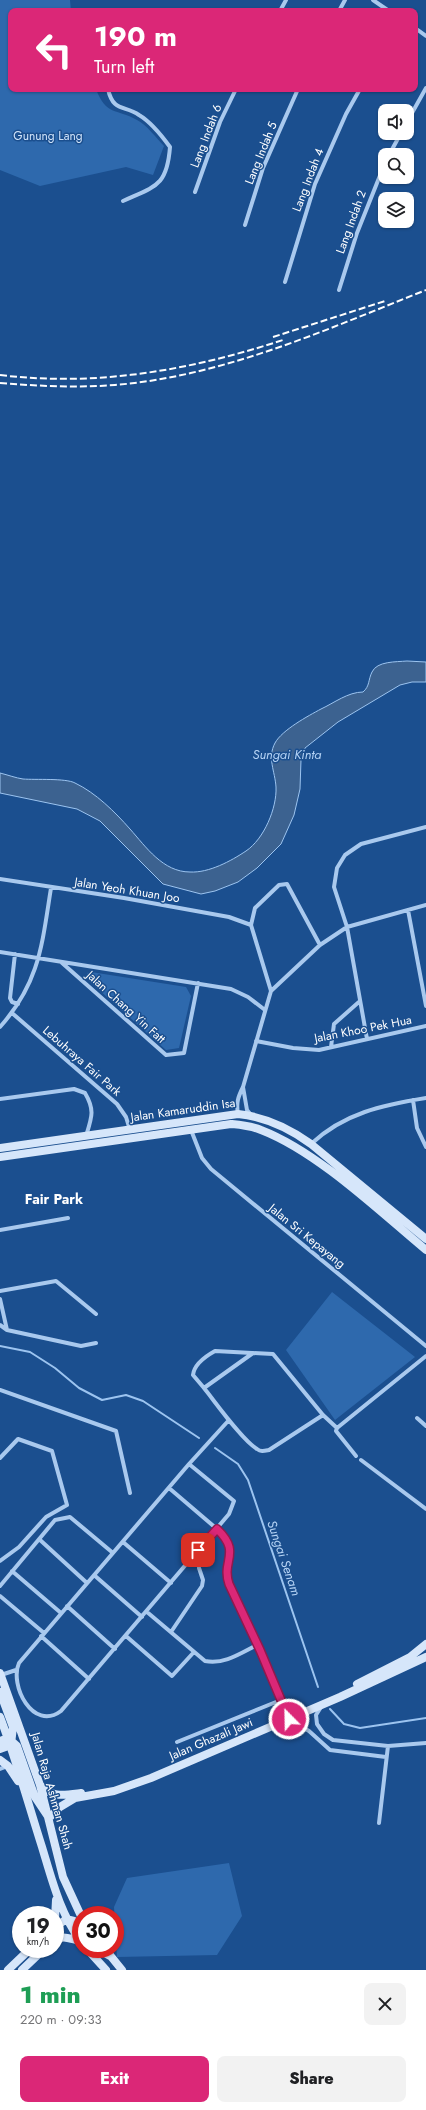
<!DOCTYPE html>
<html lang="en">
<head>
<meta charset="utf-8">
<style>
  body { margin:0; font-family:Jost,sans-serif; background:#f2f2f2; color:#202124; height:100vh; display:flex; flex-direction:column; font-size:15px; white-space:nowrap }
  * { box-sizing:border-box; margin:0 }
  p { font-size:13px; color:#757577 }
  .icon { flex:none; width:22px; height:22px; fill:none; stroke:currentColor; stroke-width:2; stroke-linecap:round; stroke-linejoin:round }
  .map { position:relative; height:1970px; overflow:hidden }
  .details { display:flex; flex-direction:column; background:#fff; flex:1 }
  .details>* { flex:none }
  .guide { position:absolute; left:8px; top:8px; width:410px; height:84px; border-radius:8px; box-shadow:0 1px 3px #0004; background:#db2777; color:#fff; overflow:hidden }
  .buttons { position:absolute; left:378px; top:104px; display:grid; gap:8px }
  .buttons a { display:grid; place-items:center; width:36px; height:36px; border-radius:8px; background:#fff; box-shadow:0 1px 3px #0004; font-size:20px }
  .speed { position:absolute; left:12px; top:1906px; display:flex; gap:8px; font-size:20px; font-weight:700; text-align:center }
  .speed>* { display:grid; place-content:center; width:52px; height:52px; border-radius:50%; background:#fff; box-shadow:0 1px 3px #0004; line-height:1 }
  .speed small { font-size:10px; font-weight:400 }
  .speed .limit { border:6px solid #d22; background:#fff; color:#111 }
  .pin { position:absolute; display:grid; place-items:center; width:34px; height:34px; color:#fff; margin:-17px; border-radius:8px; box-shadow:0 2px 6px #0006 }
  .me { position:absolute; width:44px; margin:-22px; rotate:337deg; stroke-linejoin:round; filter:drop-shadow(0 0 3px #0008) }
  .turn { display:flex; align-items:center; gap:14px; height:84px; padding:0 20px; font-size:18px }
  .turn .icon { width:52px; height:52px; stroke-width:2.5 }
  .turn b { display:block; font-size:28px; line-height:34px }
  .round { display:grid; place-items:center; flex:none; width:42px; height:42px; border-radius:8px; background:#f2f2f2 }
  .head { display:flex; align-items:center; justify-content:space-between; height:68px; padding:0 20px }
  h1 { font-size:24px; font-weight:800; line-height:30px; color:#1e9e55 }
  .action { display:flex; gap:8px; margin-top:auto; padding:8px 20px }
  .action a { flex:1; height:46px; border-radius:8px; background:#db2777; color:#fff; font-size:16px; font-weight:800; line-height:46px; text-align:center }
  .action a+a { background:#f2f2f2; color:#202124 }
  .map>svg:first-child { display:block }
</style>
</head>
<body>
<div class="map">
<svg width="426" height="1970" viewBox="0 0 426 1970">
  <rect width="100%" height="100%" fill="#1b4f8f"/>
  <!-- green -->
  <path fill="#2e69ad" d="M0,0H70L71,11H11V89H96C106,116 116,108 137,120C147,125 156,138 164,146L153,175L126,167L40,186L0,170Z
    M91,972L186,987L191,996L179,1048L166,1050L88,980L87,973Z
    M332,1292L415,1357L335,1420L286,1350Z
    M229,1863L242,1916L217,1955L117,1957L114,1907L127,1878Z"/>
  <!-- water -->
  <path fill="#3c6290" stroke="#9cc4f0" d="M407,661L426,662V682H412L400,685L338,722L305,748L301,760L300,789L294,815L281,844L257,868L238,882L215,891L201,894L163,884L100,821L77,809L0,793V773C8,775 16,778 23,779C35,780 66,778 75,783C96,793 115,812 130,829C146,847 163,872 190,872C209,873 231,861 246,851C264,839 277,808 276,787C275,771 267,758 275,743C282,730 308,716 321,709C334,703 348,692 363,692C370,686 368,680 372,672C377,661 396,662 407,661Z"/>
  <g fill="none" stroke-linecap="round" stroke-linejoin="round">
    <!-- stream -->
    <path stroke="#9cc4f0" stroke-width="2" d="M0,1346L30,1352L55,1368L79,1388L102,1400L126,1395L143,1401L199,1438
      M215,1448L238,1464L248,1480L318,1687
      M330,1709L344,1724L360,1728L426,1718"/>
    <!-- street -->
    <path stroke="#a9c9ee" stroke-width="4" d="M373,0L389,11
      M280,11L286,0
      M339,11L345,0
      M415,28L426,36
      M108,89C113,112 124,105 139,115C151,122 162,136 170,147C167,186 156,186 123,201
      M407,122L426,88
      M389,155L401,133
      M195,192L220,122L236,89
      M245,225L263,168L298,89
      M285,282L315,184L346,114L360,89
      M339,290L357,233L385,163
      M0,879L124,898L229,917L251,925
      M408,910L426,1006
      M0,952L231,989L248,997L265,1010
      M15,954L10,998L12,1002L18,1004
      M61,962L166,1055L184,1053L198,983
      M271,991L251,925L255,908L279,885L287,884L320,945
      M12,1013L117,1104L126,1117L130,1130
      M0,1027C40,982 42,944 51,888
      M367,1039L347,927L334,887L337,868L345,855L361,844L426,827
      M256,1041L293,1048L319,1050L426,1026
      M331,1047L334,1024L360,1001
      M243,1087L247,1110L251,1115
      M0,1099L74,1089L85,1093C95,1110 92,1117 86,1136
      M413,1100L417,1128L426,1147
      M238,1114C236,1103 238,1097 243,1087L271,991L320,945L347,927L426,905
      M191,1130L202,1158L211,1169L426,1346
      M311,1144C344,1113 383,1105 426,1098
      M0,1230L68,1218
      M0,1291L56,1281L96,1314
      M0,1299L7,1330
      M0,1325L7,1330L81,1346L96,1343
      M204,1388L193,1375C194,1365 206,1356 215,1351L252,1353
      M0,1390L116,1431L130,1493
      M323,1415L269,1450C264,1451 261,1452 257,1449C242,1440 216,1403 204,1388L253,1353L273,1354L323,1415L337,1428
      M417,1418L426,1426
      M356,1456L336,1431L337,1428L426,1356
      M0,1458L18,1439L52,1451L67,1505L46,1517L19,1547L0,1561
      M361,1460L426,1509
      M189,1464L234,1501L229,1514L61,1711C33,1732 9,1685 19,1663Z
      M189,1464L229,1420
      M169,1488L224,1535L231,1551L227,1573L229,1584L260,1651L289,1719L309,1731L330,1750L386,1757
      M39,1539L87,1583
      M123,1542L171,1583
      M12,1571L61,1613
      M94,1575L142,1617
      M0,1586L55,1520L70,1517L113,1553
      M0,1596L44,1633
      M67,1606L115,1649
      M147,1612L205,1661C224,1665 241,1653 257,1645
      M171,1632L202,1586L203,1580L199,1568
      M41,1636L89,1679
      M126,1636L172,1676L194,1652
      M1,1675L16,1670
      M321,1707L316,1715L317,1724L324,1734L333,1740L388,1746L426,1743
      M177,1742L281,1700
      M0,1769L8,1766
      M379,1823L388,1746"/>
    <!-- secondary -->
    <path stroke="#d6e6fa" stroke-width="8" d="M0,1148L238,1114C266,1117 289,1128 311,1144L426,1239
      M0,1157L231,1124C241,1125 252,1126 261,1130C318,1152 379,1211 426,1250
      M0,1673L40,1785L63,1877L81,1916
      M357,1684L410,1657L426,1644
      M0,1692L13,1727L11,1744
      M0,1717C16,1759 28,1803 42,1847C52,1880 60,1913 81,1942
      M8,1738L17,1746L35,1797L49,1818L60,1807L75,1798L114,1791L151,1778L340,1697L426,1657
      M0,1741L8,1738
      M0,1749L11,1745
      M0,1760L8,1766L18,1781
      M40,1785C50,1798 65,1795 81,1793
      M55,1919L56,1900
      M66,1919L74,1921L81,1930
      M55,1928L66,1919
      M55,1940C63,1935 72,1939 80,1941
      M87,1949L106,1970
      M97,1949L110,1956
      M105,1949L122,1970
      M8,1970L30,1949
      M22,1970L44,1949"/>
    <!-- rail -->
    <path stroke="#fff" stroke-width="2" stroke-dasharray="7 3" stroke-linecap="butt" d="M273,337L385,301
      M0,375C97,387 191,370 283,340
      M0,383C39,386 76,388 115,385C224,376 325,330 426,290"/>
  </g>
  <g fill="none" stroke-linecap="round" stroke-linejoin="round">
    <defs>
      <path id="route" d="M198,1550L217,1529C242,1553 221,1560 229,1584L260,1650L289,1719"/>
    </defs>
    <!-- route casing -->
    <use href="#route" stroke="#8e194d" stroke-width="10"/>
    <!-- route -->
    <use href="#route" stroke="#db2777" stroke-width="7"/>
  </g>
  <g text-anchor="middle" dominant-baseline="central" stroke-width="3" stroke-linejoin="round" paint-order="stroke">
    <!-- park labels -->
    <g font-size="12" fill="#cfe3fa" stroke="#1b4f8f">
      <text x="48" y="136">Gunung Lang</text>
    </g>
    <!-- street labels -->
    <g font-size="12" fill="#fff" stroke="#1b4f8f">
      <text transform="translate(206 136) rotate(-69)">Lang Indah 6</text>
      <text transform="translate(261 153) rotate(-68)">Lang Indah 5</text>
      <text transform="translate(308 180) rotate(-69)">Lang Indah 4</text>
      <text transform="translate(351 222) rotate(-70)">Lang Indah 2</text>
      <text transform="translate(127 890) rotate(9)">Jalan Yeoh Khuan Joo</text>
      <text transform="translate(126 1007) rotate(42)">Jalan Chang Yin Fatt</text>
      <text transform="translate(363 1029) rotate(-11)">Jalan Khoo Pek Hua</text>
      <text transform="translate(82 1061) rotate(41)">Lebuhraya Fair Park</text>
      <text transform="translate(183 1110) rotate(-8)">Jalan Kamaruddin Isa</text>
      <text transform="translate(307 1236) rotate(39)">Jalan Sri Kepayang</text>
      <text transform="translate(211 1739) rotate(-23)">Jalan Ghazali Jawi</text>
      <text transform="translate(52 1791) rotate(74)">Jalan Raja Ashman Shah</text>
    </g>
    <!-- water labels -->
    <g font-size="13" font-style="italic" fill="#b5d3f5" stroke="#1b4f8f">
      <text x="287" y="754">Sungai Kinta</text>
      <text transform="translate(284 1558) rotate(71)">Sungai Senam</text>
    </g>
    <!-- quarter labels -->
    <g font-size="14" font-weight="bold" fill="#fff" stroke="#1b4f8f">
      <text x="54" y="1199">Fair Park</text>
    </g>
  </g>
</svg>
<div class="buttons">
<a><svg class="icon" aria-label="sound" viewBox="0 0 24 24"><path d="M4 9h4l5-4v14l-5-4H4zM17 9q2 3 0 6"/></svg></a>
<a><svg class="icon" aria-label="search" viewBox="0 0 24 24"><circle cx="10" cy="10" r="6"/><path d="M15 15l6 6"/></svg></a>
<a><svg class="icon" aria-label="layers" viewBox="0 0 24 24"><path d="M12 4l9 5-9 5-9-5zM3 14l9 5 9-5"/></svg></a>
</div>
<div class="speed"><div>19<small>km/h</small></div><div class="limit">30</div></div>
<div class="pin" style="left:198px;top:1550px;background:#d93025"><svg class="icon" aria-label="arrive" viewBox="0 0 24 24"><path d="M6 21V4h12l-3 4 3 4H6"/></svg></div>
<svg class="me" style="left:289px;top:1719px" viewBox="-20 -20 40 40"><circle r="17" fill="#db2777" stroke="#fff" stroke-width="3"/><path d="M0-11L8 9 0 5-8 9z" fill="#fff"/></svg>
<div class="guide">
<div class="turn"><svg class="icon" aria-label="left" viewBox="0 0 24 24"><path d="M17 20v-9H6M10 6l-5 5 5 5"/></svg><div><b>190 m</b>Turn left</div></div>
</div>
</div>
<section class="details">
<div class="head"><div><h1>1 min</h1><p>220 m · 09:33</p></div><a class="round"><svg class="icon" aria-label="close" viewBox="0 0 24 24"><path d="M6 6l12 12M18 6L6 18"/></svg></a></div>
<div class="action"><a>Exit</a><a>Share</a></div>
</section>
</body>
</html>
